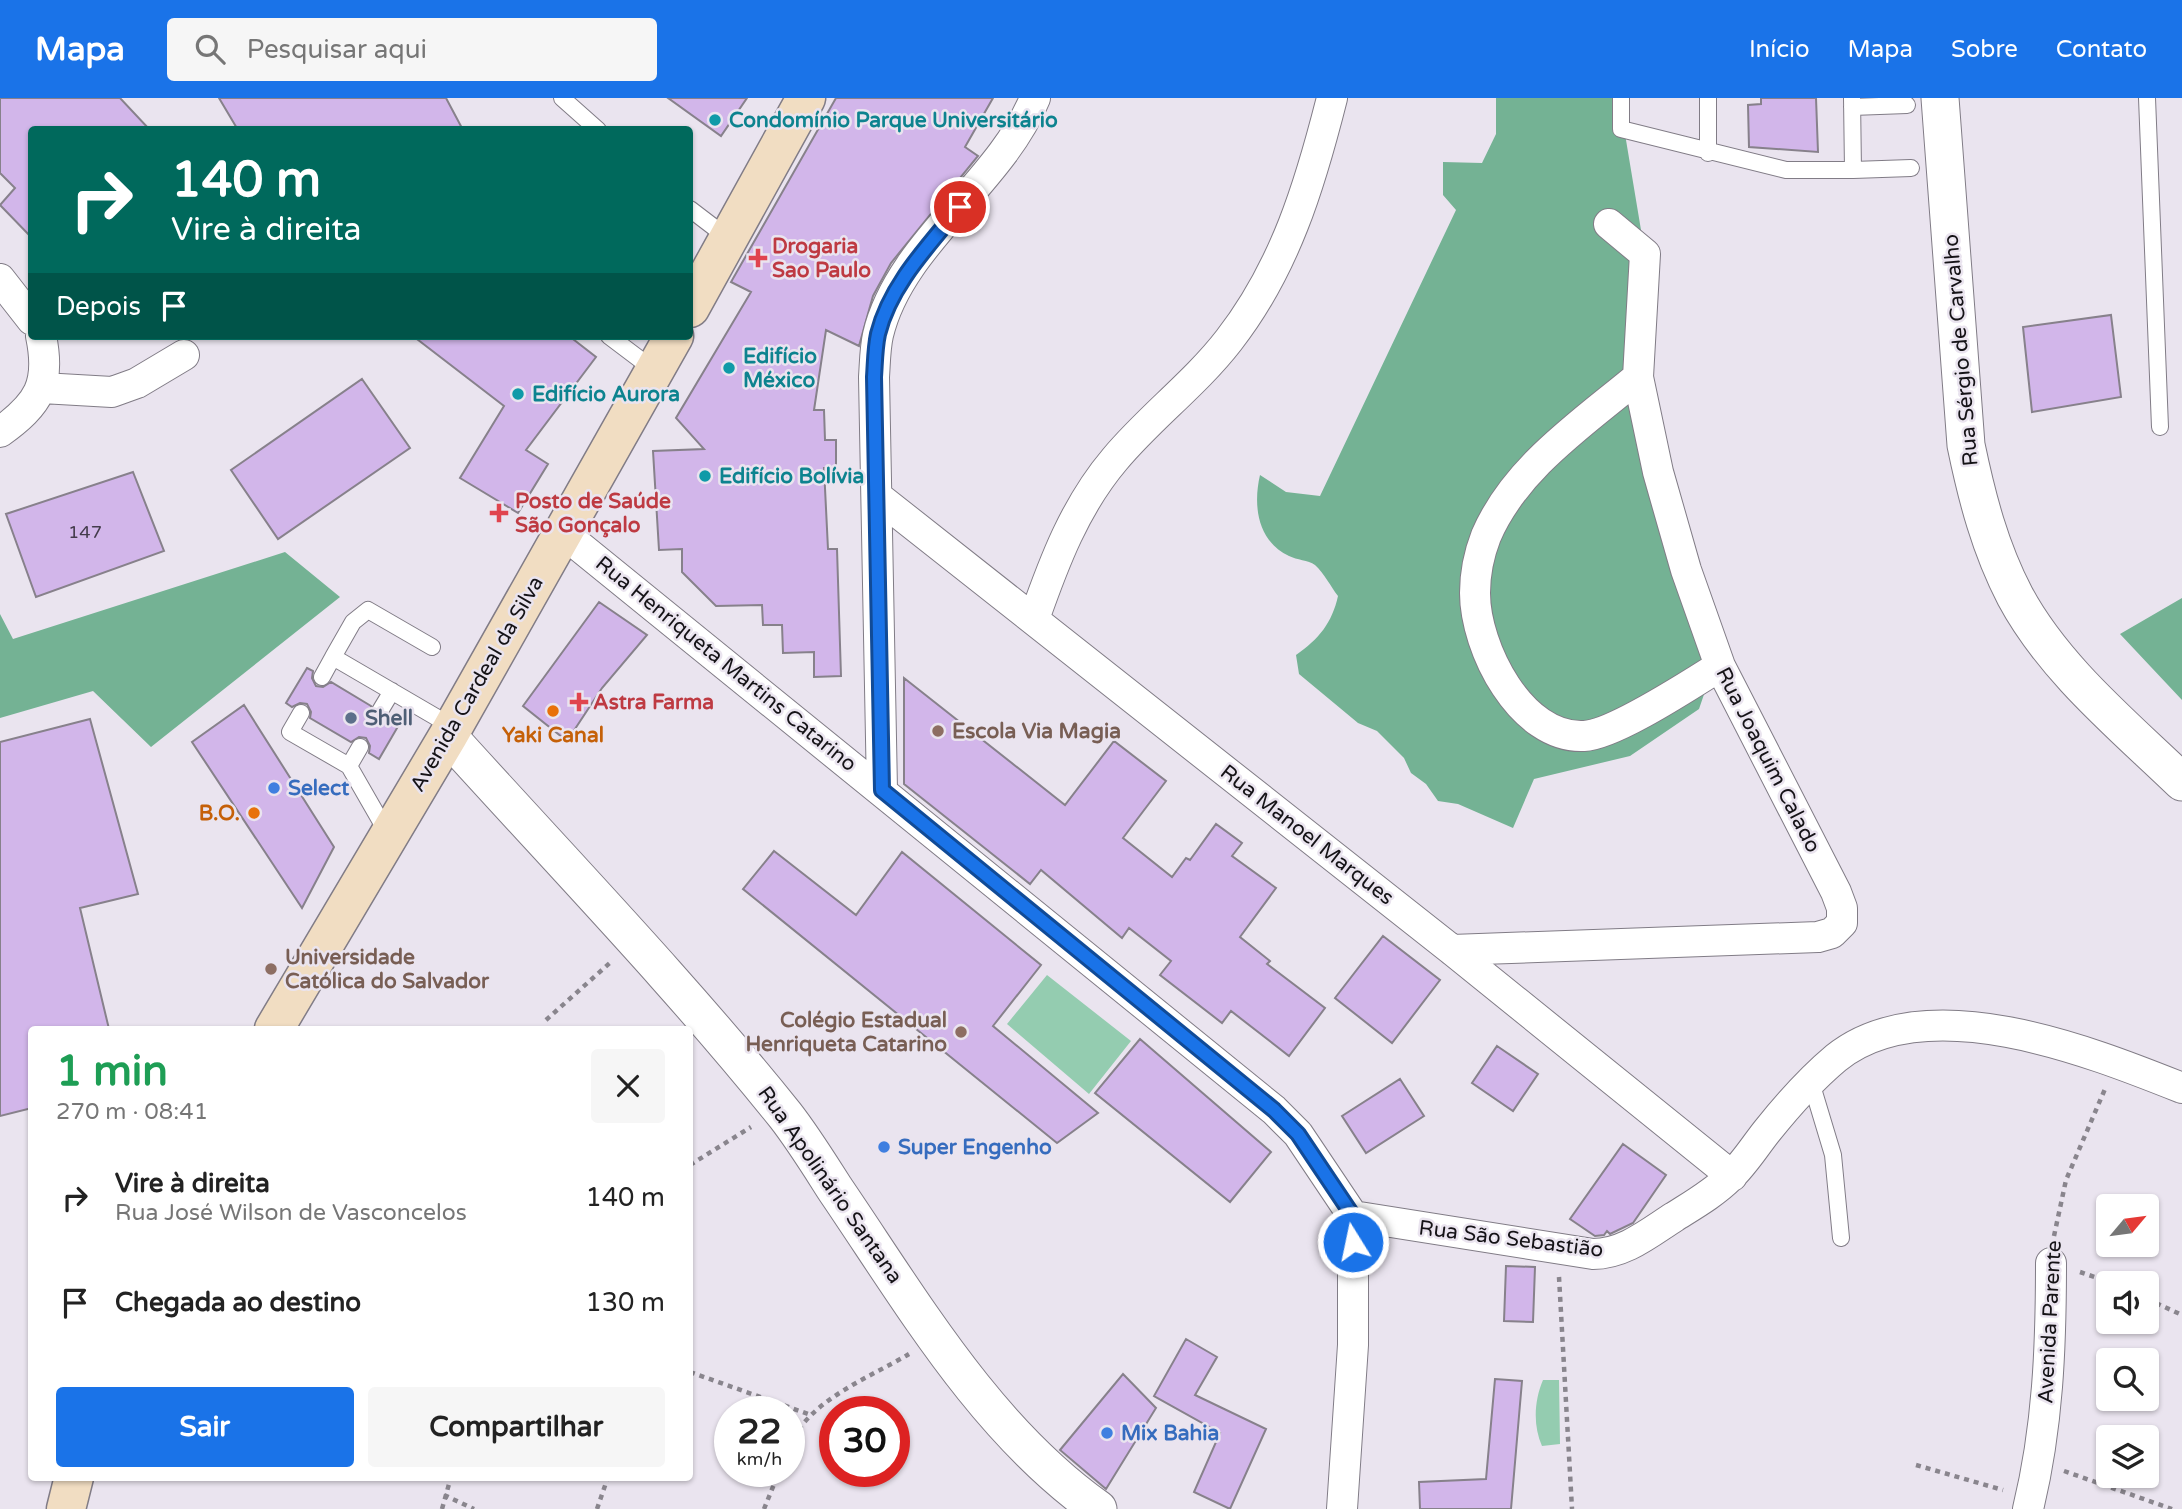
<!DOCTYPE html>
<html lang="pt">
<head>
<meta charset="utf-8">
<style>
  body { margin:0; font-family:"Varela Round",sans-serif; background:#f6f6f6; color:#222; height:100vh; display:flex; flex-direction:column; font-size:26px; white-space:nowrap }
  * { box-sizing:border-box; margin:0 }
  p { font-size:23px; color:#767676 }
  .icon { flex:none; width:38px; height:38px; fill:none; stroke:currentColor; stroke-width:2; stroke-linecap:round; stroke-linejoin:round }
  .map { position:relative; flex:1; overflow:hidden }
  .side { position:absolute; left:28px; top:928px; width:665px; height:455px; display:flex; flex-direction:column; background:#fff; border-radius:7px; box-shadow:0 2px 5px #0004 }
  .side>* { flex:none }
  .top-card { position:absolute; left:28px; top:28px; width:665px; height:214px; border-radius:7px; box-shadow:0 2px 5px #0004; background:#00695c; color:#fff; overflow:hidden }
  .needle { width:46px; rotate:61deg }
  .tools { position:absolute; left:2096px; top:1096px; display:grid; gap:14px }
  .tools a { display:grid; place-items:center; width:63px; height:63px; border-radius:7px; background:#fff; box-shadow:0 2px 5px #0004; font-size:35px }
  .speed { position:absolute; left:714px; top:1298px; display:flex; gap:14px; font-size:35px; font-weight:700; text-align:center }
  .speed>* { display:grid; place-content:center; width:91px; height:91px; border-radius:50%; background:#fff; box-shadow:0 2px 5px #0004; line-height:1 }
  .speed small { font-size:18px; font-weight:400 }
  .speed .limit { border:10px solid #d22; background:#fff; color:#111 }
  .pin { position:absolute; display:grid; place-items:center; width:60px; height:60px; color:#fff; margin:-30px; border:4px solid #fff; border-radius:50%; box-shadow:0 2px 7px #0007 }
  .me { position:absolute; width:77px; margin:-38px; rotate:350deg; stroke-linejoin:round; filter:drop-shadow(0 0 5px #0008) }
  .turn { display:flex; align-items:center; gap:24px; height:147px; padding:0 28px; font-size:32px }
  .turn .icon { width:91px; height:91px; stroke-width:2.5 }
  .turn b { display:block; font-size:49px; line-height:60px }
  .then { display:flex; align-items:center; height:66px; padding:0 28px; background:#0003; gap:14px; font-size:26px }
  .round { display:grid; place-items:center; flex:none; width:74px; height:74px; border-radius:7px; background:#f6f6f6 }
  .headline { display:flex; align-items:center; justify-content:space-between; height:119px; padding:0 28px }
  h1 { font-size:42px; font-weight:700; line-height:52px; color:#1e9e55 }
  .primary-button { display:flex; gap:14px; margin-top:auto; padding:14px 28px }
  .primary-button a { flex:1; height:80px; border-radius:7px; background:#1a73e8; color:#fff; font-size:28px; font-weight:700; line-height:80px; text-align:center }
  .primary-button a+a { background:#f6f6f6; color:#222 }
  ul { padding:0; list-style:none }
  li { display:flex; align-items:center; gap:21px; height:105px; padding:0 28px }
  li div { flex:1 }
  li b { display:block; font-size:26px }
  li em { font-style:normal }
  header { display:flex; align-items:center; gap:42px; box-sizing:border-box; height:98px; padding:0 35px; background:#1a73e8; color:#fff }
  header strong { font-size:33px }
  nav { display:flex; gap:38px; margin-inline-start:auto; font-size:24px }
  .search { width:490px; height:63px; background:#f6f6f6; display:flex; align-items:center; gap:18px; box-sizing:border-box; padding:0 24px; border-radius:7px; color:#767676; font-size:26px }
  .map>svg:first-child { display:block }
</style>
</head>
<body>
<header>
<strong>Mapa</strong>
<div class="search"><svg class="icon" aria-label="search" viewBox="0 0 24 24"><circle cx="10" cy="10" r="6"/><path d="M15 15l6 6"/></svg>Pesquisar aqui</div>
<nav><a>Início</a><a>Mapa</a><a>Sobre</a><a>Contato</a></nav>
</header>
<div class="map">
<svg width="2182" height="1411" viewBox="0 0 2182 1411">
  <rect width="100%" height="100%" fill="#eae4ef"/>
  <!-- green -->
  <path fill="#94ccb0" d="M1047,877L1131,943L1089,996L1007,926Z
    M1543,1282H1559L1560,1346L1542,1348C1533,1328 1534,1303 1543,1282Z"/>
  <!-- forest -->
  <path fill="#74b294" d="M1496,0H1619L1645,156L1639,263L1712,573L1699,611L1630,658L1534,681L1513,730L1458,706L1438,703L1426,686L1411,675L1404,660L1377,633L1358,625L1299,576L1296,557C1319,541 1332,525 1338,498C1331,489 1324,475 1315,467C1308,462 1297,462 1289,458C1257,443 1253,407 1260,377L1286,394L1320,398L1456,112L1443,97V64L1482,65L1496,36Z
    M285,454L340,499L151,649L93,593L0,620V516L13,541Z
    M2182,500V602L2120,536Z"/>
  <!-- building -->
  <path fill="#d2b6ea" stroke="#87818b" stroke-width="2" d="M0,0H120L150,32H32V140L0,107L15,90L0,75Z
    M219,0H446L463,32H238Z
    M668,0H747L721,38Z
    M836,0H993L965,49L978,58L891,165L873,198L859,248L826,232L814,312H824L825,342H836V370H824L828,451H837L841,578L814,579V554L783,555L782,527H763L762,507L716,508L682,474V451L659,452L653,353L704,351L676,320L751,194L731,184Z
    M1761,0H1816L1818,54L1749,49L1748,7L1761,6Z
    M2111,217L2121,299L2032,314L2023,229Z
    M413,238H569L596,259L526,352L548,366L518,415L460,380L504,308Z
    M362,281L410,350L278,441L231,372Z
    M133,374L164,453L36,499L6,416Z
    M599,504L647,537L602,590L567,643L523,608Z
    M307,570L313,573L312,580L316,588L323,589L331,584L371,608V617L375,622H384L389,619L400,625L379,661L369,655L370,648L366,640L359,639L351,644L310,620L311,614L307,606L300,605L292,609L286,605Z
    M904,580L1065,707L1114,643L1166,683L1123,740L1172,779L1186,760L1190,762L1216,726L1242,745L1232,758L1276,790L1240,839L1270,863L1267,866L1325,910L1289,958L1231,913L1222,925L1160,877L1171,863L1129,830L1122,840L1041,772L1030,786L904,686Z
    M244,607L334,749L302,810L192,644Z
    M90,621L138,796L80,810L109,931H32V1010L0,1018V644Z
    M774,753L856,817L902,754L1041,867L993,928L1098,1015L1057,1045L743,791Z
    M1383,838L1440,882L1392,945L1335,900Z
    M1140,941L1271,1054L1230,1104L1095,995Z
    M1497,948L1538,976L1513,1013L1472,985Z
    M1400,981L1424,1018L1366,1055L1342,1018Z
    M1623,1046L1666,1077L1633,1125L1610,1136L1607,1133L1604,1137L1595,1138L1570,1121Z
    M1506,1168L1535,1169L1533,1224L1504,1223Z
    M1186,1241L1217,1259L1195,1297L1266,1331L1230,1411L1194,1394L1220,1335L1154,1298Z
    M1123,1276L1156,1310L1106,1391L1060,1352Z
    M1495,1281L1522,1283L1511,1411H1420L1419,1384L1486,1381Z"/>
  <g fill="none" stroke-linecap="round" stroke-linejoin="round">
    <defs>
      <path id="service" d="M562,0L598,32
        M1621,0V31L1786,72H1853L1852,0
        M1708,0V55
        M2147,0L2160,329
        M1852,9L1907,7
        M1853,72L1911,70
        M690,111L728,140
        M609,238L654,272
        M333,559L353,524L368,512L432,549
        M322,579L333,559L453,629
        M380,613L392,593
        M301,615L290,634L349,668L388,736
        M349,668L360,649
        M1811,984L1833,1057L1841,1140"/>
      <path id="minor" d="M0,181L32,222
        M1638,279C1583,325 1515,370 1486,438C1479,456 1475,476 1475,495C1475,550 1521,641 1584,638C1614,637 1691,586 1720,568
        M42,290L112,294L137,285L184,257
        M0,334C39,306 51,286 41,238
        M878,399L1452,852L1732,1078
        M563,435L1274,1012L1298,1036L1353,1118
        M1034,521C1054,464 1075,408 1115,361C1150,319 1195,286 1229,242C1285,170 1310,87 1332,0
        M882,692L874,279C875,265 875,250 878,237C899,146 1000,86 1035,0
        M1452,852L1818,839L1832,835L1842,825V810L1836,794L1720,568L1686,472L1658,374L1638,279L1645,156L1609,126
        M1353,1118L1593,1156C1624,1156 1649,1135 1674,1119C1693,1107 1714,1095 1730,1079C1744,1066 1755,1048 1767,1033C1787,1008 1811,981 1836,960C1926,888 2089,953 2182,990
        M1342,1411L1353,1247V1118
        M2028,1411C2048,1329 2051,1249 2051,1165"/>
      <path id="tertiary" d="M1940,0L1966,347C1977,400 1990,450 2015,498C2054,571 2124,628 2182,684
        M448,638C561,763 679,885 785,1017C803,1040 819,1066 835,1091C912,1204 985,1331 1098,1411"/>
      <path id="secondary" d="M690,210L806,0
        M274,931L448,638L674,238
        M66,1411L74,1379"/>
    </defs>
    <!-- service casing -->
    <use href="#service" stroke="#817c86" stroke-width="18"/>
    <!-- minor casing -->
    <use href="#minor" stroke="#817c86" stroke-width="32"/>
    <!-- tertiary casing -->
    <use href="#tertiary" stroke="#817c86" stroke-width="39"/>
    <!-- secondary casing -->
    <use href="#secondary" stroke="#817c86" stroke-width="41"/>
    <!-- path -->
    <path stroke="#89858d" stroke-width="4.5" stroke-dasharray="5 5" stroke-linecap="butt" d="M546,922L612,863
      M690,1067L751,1029
      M2054,1138L2066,1082L2105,991
      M2080,1174L2112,1185
      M1559,1179L1572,1411
      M2147,1201L2182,1217
      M690,1274L811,1317
      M789,1349C808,1302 869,1280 909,1256
      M1916,1367L2003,1392
      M2064,1373L2172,1411
      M444,1397L474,1411
      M442,1411L451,1379
      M597,1411L608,1379
      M764,1411L779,1374"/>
    <!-- service -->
    <use href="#service" stroke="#fff" stroke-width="16"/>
    <!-- minor -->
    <use href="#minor" stroke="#fff" stroke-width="30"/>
    <!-- tertiary -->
    <use href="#tertiary" stroke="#fff" stroke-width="37"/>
    <!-- secondary -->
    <use href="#secondary" stroke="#f1ddc2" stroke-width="38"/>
  </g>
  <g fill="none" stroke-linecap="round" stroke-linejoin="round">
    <defs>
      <path id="route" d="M960,109C929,147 890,187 878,236C875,250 875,265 874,279L882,692L1274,1012L1298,1036L1353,1118V1144"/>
    </defs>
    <!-- route casing -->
    <use href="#route" stroke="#114b97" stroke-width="18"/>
    <!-- route -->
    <use href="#route" stroke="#1a73e8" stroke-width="12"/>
  </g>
  <!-- markers -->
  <g fill="#0f9aa8" stroke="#eae4ef" stroke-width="2.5">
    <circle cx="715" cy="22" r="7"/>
    <circle cx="729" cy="270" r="7"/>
    <circle cx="518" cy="296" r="7"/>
    <circle cx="705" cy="378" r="7"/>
  </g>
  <g fill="#e0444e" stroke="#eae4ef" stroke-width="2.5">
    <path d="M754.5 149.5h7v7h7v7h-7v7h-7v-7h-7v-7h7z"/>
    <path d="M495.5 404.5h7v7h7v7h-7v7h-7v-7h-7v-7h7z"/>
    <path d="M575.5 593.5h7v7h7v7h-7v7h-7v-7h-7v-7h7z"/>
  </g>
  <g fill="#e8710a" stroke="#eae4ef" stroke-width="2.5">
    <circle cx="553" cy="613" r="7"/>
    <circle cx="254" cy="715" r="7"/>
  </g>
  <circle fill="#5c6f8a" stroke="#eae4ef" stroke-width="2.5" cx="351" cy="620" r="7"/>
  <g fill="#8d6e63" stroke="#eae4ef" stroke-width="2.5">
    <circle cx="938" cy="633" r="7"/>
    <circle cx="271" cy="871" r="7"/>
    <circle cx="961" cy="934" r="7"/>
  </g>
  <g fill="#3f7fe0" stroke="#eae4ef" stroke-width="2.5">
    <circle cx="274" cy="690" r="7"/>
    <circle cx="884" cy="1049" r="7"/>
    <circle cx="1107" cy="1335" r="7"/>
  </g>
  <g text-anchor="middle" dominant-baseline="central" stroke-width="5" stroke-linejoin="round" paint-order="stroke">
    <!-- number labels -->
    <g font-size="18" fill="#443c4c">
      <text x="85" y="434">147</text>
    </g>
    <!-- culture labels -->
    <g font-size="21" font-weight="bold" fill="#0d838f" stroke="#eae4ef" text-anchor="start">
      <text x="729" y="22">Condomínio Parque Universitário</text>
      <text x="743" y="258">Edifício<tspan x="743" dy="24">México</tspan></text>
      <text x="532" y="296">Edifício Aurora</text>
      <text x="719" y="378">Edifício Bolívia</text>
    </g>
    <!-- health labels -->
    <g font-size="21" font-weight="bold" fill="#be3a42" stroke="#eae4ef" text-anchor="start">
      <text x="772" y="148">Drogaria<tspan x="772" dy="24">Sao Paulo</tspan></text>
      <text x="515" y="403">Posto de Saúde<tspan x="515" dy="24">São Gonçalo</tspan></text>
      <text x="593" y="604">Astra Farma</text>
    </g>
    <!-- street labels -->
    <g font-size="21" fill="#151317" stroke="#eae4ef">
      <text transform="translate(1961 252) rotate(-95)">Rua Sérgio de Carvalho</text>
      <text transform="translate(726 566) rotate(39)">Rua Henriqueta Martins Catarino</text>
      <text transform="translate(477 586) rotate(-60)">Avenida Cardeal da Silva</text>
      <text transform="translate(1768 662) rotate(63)">Rua Joaquim Calado</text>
      <text transform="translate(1307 737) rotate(38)">Rua Manoel Marques</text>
      <text transform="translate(830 1087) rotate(55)">Rua Apolinário Santana</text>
      <text transform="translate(1511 1141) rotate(7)">Rua São Sebastião</text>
      <text transform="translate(2050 1224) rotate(-87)">Avenida Parente</text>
    </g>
    <!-- service labels -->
    <g font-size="21" font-weight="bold" fill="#4e5e75" stroke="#eae4ef" text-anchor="start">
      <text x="365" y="620">Shell</text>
    </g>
    <!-- education labels -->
    <g font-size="21" font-weight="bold" fill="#785e54" stroke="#eae4ef" text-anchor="start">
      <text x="952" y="633">Escola Via Magia</text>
      <text x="285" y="859">Universidade<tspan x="285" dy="24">Católica do Salvador</tspan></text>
      <text x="947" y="922" text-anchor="end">Colégio Estadual<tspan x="947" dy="24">Henriqueta Catarino</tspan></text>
    </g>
    <!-- food labels -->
    <g font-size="21" font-weight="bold" fill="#c56008" stroke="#eae4ef">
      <text x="553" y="637">Yaki Canal</text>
      <text x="240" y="715" text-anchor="end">B.O.</text>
    </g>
    <!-- shop labels -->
    <g font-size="21" font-weight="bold" fill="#366cbe" stroke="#eae4ef" text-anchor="start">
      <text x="288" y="690">Select</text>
      <text x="898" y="1049">Super Engenho</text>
      <text x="1121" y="1335">Mix Bahia</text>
    </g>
  </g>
</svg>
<div class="tools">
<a><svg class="needle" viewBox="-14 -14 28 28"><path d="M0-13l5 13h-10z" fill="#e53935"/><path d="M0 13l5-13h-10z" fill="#767676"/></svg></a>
<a><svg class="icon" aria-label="sound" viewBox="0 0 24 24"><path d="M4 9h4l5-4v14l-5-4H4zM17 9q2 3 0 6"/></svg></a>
<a><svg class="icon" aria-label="search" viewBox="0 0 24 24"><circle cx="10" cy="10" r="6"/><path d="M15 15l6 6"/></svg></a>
<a><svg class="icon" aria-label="layers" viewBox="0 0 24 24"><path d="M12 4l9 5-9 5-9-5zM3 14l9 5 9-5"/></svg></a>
</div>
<div class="speed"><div>22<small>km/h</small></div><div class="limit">30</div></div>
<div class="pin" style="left:960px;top:109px;background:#d93025"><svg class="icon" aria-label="arrive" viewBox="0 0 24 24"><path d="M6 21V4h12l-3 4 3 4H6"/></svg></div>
<svg class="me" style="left:1353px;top:1144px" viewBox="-20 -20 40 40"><circle r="17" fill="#1a73e8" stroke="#fff" stroke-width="3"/><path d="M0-11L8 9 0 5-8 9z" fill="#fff"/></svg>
<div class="top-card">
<div class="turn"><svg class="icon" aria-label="right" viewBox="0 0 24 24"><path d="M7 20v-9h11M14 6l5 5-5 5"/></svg><div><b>140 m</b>Vire à direita</div></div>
<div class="then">Depois<svg class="icon" aria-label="arrive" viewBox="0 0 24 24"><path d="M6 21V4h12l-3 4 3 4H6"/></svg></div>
</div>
<section class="side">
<div class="headline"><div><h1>1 min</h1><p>270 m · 08:41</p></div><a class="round"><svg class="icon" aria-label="close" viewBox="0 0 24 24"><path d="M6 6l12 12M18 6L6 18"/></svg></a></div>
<ul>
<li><svg class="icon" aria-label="right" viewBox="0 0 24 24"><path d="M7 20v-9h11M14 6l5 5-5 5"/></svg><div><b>Vire à direita</b><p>Rua José Wilson de Vasconcelos</p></div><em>140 m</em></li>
<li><svg class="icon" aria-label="arrive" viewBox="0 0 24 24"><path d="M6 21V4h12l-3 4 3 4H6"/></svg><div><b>Chegada ao destino</b></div><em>130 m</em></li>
</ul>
<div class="primary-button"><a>Sair</a><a>Compartilhar</a></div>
</section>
</div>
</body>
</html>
